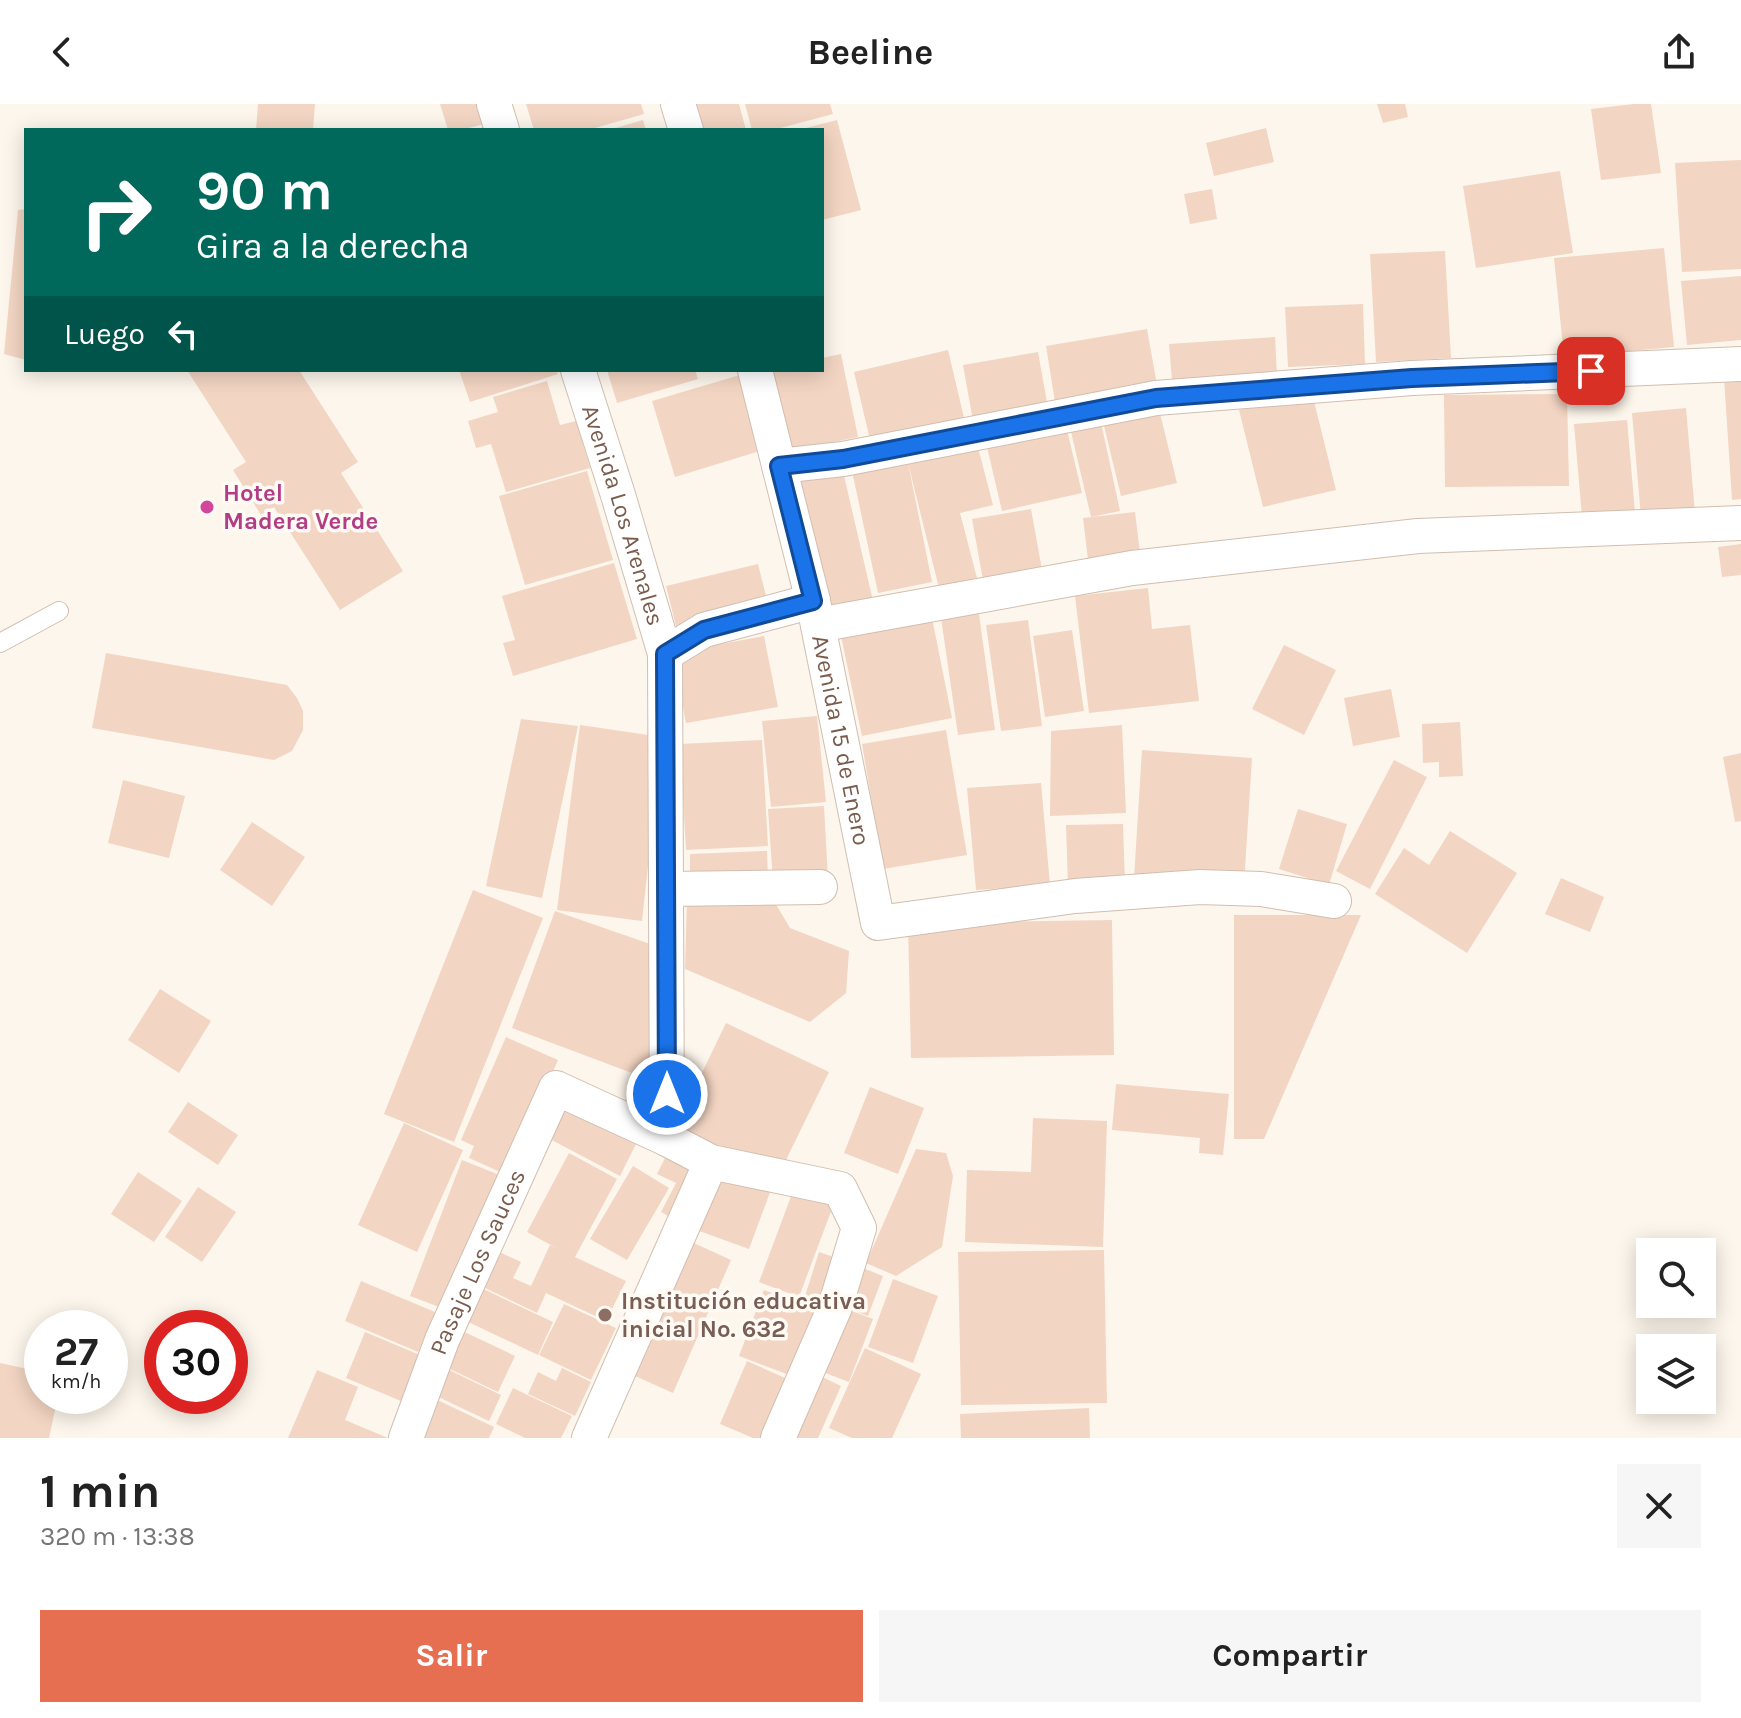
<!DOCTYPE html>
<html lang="es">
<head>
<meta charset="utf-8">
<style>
  body { margin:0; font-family:Karla,sans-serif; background:#f6f6f6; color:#222; height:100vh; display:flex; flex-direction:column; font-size:30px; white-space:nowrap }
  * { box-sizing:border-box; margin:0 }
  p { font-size:26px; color:#767676 }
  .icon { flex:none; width:44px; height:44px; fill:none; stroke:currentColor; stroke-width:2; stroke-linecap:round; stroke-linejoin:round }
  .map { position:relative; height:1334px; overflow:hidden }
  .panel { display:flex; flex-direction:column; background:#fff; flex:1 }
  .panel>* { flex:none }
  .banner { position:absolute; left:24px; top:24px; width:800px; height:244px; border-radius:0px; box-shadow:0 4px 20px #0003; background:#00695c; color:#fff; overflow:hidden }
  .buttons { position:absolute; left:1636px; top:1134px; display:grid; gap:16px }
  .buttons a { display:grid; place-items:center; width:80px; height:80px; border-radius:0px; background:#fff; box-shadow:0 4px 20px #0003; font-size:40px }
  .speed { position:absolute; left:24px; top:1206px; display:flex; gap:16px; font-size:40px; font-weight:700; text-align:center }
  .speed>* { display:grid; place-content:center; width:104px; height:104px; border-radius:50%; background:#fff; box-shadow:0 4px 20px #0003; line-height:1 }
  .speed small { font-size:20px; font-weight:400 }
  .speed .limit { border:12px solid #d22; background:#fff; color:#111 }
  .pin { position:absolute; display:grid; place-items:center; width:68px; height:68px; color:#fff; margin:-34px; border-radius:16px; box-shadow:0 4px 12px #0006 }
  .me { position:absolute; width:88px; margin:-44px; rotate:0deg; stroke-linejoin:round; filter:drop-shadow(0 0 6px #0008) }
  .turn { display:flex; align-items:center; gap:28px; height:168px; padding:0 40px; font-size:36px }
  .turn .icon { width:104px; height:104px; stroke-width:2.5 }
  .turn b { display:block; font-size:56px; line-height:68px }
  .then { display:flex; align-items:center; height:76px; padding:0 40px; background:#0003; gap:16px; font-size:30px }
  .round { display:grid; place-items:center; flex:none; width:84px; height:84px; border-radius:0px; background:#f6f6f6 }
  .summary { display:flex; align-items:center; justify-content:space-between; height:136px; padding:0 40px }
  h1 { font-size:48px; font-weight:700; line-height:60px }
  .cta { display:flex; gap:16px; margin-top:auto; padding:16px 40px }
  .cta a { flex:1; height:92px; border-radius:0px; background:#e76f51; color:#fff; font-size:32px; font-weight:700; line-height:92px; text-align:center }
  .cta a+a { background:#f6f6f6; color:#222 }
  header { display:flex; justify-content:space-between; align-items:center; height:104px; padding:0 40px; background:#fff; font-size:36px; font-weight:700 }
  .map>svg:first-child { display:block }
</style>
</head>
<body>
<header><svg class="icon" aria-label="back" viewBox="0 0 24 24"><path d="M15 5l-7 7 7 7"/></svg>Beeline<svg class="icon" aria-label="share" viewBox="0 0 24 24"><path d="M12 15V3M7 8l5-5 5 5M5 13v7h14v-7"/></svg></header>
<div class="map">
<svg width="1741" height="1334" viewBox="0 0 1741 1334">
  <rect width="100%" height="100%" fill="#fdf6ec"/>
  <!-- building -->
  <path fill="#f3d5c3" d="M258,0H315L313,26H256Z
    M440,0H487L492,18L461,26H448Z
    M526,0H641L644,10L588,26H534Z
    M685,0H739L746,26H692Z
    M745,0H830L833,10L773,26H752Z
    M1377,0H1405L1408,13L1383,19Z
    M1634,0H1651L1661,69L1601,76L1591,5Z
    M643,16L646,26H612V25Z
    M837,16L861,106L822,116V26L802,25Z
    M1266,24L1274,58L1214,72L1206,39Z
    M1741,56V165L1682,168L1675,59Z
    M1560,67L1573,149L1476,164L1463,82Z
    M1212,85L1217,115L1190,120L1184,90Z
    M26,105V256L4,250L18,106Z
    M1664,144L1674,243L1564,253L1554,154Z
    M1445,147L1451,254L1376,258L1370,150Z
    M1741,172V236L1687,241L1681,177Z
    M1363,200L1365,260L1288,263L1285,203Z
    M1147,225L1157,281L1055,298L1046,242Z
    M1275,233L1277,271L1172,277L1169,240Z
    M948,246L965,318L871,340L854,268Z
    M1038,248L1048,304L973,317L963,261Z
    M841,250L858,333L785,348L769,266H822V254Z
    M187,266H299L358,358L341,369L403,467L340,506L274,403L261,411L233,366L246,358Z
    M459,266H556L558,270L470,298Z
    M607,266H695L698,275L617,299Z
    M740,271L763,346L675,373L652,297Z
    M1741,273V395L1732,396L1724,274Z
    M547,277L560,321L576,317L590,364L506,388L491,340L476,344L468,317L498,308L493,293Z
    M1312,289L1336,386L1263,403L1239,306Z
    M1567,290L1569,382L1445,383L1444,291Z
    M1686,304L1695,409L1641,413L1632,309Z
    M1159,305L1177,379L1121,392L1103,318Z
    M1099,309L1120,407L1091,413L1068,315Z
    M1627,316L1635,408L1582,413L1574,320Z
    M1067,326L1082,389L1002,407L987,343Z
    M975,332L993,401L960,409L977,474L939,484L908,359L932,478L878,489L852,367Z
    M842,363L873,497L824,507L794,374Z
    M587,367L613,456L525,481L499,392Z
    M1031,405L1043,471L984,482L972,415Z
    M1135,408L1141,457L1089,464L1083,414Z
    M1741,440V471L1722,473L1718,443Z
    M614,459L637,535L513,572L503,539L515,536L502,492Z
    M758,460L769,504L677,526L666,482Z
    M1148,484L1152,525L1190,521L1199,597L1089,609L1075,492Z
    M979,510L995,626L958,631L941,514Z
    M932,514L952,614L862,632L841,532Z
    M1028,516L1042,622L1001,627L986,521Z
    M1072,526L1084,607L1045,613L1033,532Z
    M764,532L778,603L686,619L673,549Z
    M1284,541L1336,566L1304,631L1252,605Z
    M106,549L287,581L297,594L303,607V626L292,647L274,656L92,624Z
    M1391,585L1400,633L1353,642L1344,594Z
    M817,612L826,698L771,703L762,617Z
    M521,615L578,622L542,794L486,782Z
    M1460,618L1463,672L1439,673V658L1423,659L1422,620Z
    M580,621L662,633L642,817L557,806Z
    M1122,621L1126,709L1050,712L1051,627Z
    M946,626L967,751L883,765L862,640Z
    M762,636L768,742L686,746L680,640Z
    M1142,646L1252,654L1244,781L1134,774Z
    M1741,649V717L1735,718L1723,653Z
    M1394,656L1427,673L1370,785L1336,767Z
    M123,676L185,692L169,754L108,739Z
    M1041,679L1050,781L976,786L967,684Z
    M824,702L828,774L773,778L768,705Z
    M1298,705L1347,720L1329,781L1279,765Z
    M252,718L305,753L272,802L220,766Z
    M1123,720L1125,780L1068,782L1066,721Z
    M1450,727L1517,769L1467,849L1375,790L1404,744L1429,761Z
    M767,747L768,776L690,779V750Z
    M1561,774L1604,793L1590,828L1545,810Z
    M473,786L543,814L454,1038L384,1010Z
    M687,795L774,797L790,824L849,847L846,889L810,918L685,865Z
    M555,807L656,842V978L512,924Z
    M1234,811H1361L1264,1035H1234Z
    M1112,816L1114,951L911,954L908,819Z
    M160,885L211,917L179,969L128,936Z
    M726,919L829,968L783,1062L673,1029Z
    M506,933L558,956L507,1071L469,1054L474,1042L461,1036Z
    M1116,980L1229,990L1223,1051L1199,1049L1200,1034L1112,1026Z
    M870,983L924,1004L898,1070L844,1049Z
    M188,998L238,1031L218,1061L168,1028Z
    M564,999L637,1038L620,1072L546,1033Z
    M1033,1014L1107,1017L1103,1143L965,1138L967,1066L1031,1068Z
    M404,1019L463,1046L417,1148L358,1121Z
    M672,1040L709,1058L679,1118L661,1108L676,1079L657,1070Z
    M916,1045L946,1049L953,1072L942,1143L896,1172L866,1159Z
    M569,1049L617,1075L575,1153L626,1177L606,1217L546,1189L537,1209L479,1181L495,1146L521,1158L513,1174L531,1182L550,1141L560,1146L527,1128Z
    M462,1056L502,1072L450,1207L410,1192Z
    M633,1062L669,1084L627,1156L590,1135Z
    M714,1062L772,1083L749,1145L691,1124Z
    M138,1068L182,1097L154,1138L111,1110Z
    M198,1083L236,1108L202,1158L165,1133Z
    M793,1087L833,1102L799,1193L759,1178Z
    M685,1135L731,1156L673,1289L626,1268Z
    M1104,1146L1107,1299L961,1301L958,1148Z
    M819,1148L842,1156L827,1200L805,1192Z
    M855,1161L883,1172L868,1212L839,1201Z
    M893,1175L938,1192L913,1259L868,1243Z
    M361,1177L435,1208L418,1248L345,1217Z
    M477,1182L553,1218L538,1251L462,1215Z
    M764,1186L822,1207L797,1274L739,1252Z
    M564,1200L616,1224L591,1276L539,1251Z
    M839,1202L873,1215L849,1278L815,1265Z
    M452,1222L515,1252L498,1288L435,1258Z
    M365,1228L427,1254L408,1300L346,1274Z
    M865,1244L921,1270L892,1334H852L829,1324Z
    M747,1257L792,1277L768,1334H753L720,1320Z
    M0,1259L42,1268V1292H58L49,1334H0Z
    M445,1264L501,1291L489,1317L432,1290Z
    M562,1264L591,1278L575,1312L528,1290L538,1268L556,1277Z
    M317,1266L358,1283L345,1316L388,1334H288Z
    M814,1269L841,1282L818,1334H784Z
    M513,1284L572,1312L561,1334H525L496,1320Z
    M427,1291L494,1323L489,1334H422Z
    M1089,1304L1090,1334H961L960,1310Z"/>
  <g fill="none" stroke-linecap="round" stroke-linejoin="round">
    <defs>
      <path id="service" d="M0,539L59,507"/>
      <g id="minor">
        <path d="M494,0L502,26"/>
        <path d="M678,0L686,26"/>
        <path id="s1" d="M578,266L618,391L665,550L667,1035"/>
        <path id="s2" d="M755,266L813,497L878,819L1075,792L1200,783L1261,785L1334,797"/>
        <path d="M779,362L843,355L1156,294L1412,274L1741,260"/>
        <path d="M818,521L1132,464L1418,432L1741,419"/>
        <path d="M665,550L704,526L813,497"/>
        <path d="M666,785L820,783"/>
        <path id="s3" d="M406,1334L442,1236L556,984L667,1035L711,1058L840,1085L859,1124L835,1203L778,1334"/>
        <path d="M589,1334L711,1058"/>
      </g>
    </defs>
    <!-- service casing -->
    <use href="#service" stroke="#d1beb0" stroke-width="20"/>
    <!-- minor casing -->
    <use href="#minor" stroke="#d1beb0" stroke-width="36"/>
    <!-- service -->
    <use href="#service" stroke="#fff" stroke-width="18"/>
    <!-- minor -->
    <use href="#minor" stroke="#fff" stroke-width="34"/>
  </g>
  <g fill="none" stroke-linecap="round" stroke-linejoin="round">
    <defs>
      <path id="route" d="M667,990L665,550L704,526L813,497L779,362L843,355L1156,294L1412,274L1591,267"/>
    </defs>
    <!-- route casing -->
    <use href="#route" stroke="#114b97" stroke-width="20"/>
    <!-- route -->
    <use href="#route" stroke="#1a73e8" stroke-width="14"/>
  </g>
  <!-- markers -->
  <circle fill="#d1479c" stroke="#fffaf3" stroke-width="3" cx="207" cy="403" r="8"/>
  <circle fill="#8d6e63" stroke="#fffaf3" stroke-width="3" cx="605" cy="1211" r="8"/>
  <g text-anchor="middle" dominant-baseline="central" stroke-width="7" stroke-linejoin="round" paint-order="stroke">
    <!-- hotel labels -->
    <g font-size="24" font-weight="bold" fill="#b23c85" stroke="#fffaf3" text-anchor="start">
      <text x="223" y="389">Hotel<tspan x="223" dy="28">Madera Verde</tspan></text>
    </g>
    <!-- street labels -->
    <g font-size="24" fill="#7a5c4d" stroke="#fffaf3">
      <text stroke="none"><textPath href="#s1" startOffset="152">Avenida Los Arenales</textPath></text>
      <text stroke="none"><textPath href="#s2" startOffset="380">Avenida 15 de Enero</textPath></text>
      <text stroke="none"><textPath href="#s3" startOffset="190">Pasaje Los Sauces</textPath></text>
    </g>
    <!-- education labels -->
    <g font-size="24" font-weight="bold" fill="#785e54" stroke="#fffaf3" text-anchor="start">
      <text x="621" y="1197">Institución educativa<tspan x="621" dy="28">inicial No. 632</tspan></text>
    </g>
  </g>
</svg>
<div class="buttons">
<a><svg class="icon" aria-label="search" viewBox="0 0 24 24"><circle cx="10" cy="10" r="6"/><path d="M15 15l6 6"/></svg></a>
<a><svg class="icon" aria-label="layers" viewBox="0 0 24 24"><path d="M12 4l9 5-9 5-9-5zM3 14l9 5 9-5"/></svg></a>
</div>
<div class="speed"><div>27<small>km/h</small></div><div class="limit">30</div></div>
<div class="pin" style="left:1591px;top:267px;background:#d93025"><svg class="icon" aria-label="arrive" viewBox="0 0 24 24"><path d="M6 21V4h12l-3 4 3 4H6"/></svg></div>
<svg class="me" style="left:667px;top:990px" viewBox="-20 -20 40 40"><circle r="17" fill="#1a73e8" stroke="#fff" stroke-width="3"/><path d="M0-11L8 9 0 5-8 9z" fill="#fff"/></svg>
<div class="banner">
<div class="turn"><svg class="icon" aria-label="right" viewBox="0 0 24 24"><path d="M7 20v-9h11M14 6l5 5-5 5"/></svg><div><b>90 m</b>Gira a la derecha</div></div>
<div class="then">Luego<svg class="icon" aria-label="left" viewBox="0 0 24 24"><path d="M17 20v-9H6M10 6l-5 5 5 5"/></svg></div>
</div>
</div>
<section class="panel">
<div class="summary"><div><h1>1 min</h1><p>320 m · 13:38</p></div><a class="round"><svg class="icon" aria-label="close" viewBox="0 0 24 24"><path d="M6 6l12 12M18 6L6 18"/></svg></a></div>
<div class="cta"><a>Salir</a><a>Compartir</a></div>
</section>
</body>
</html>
